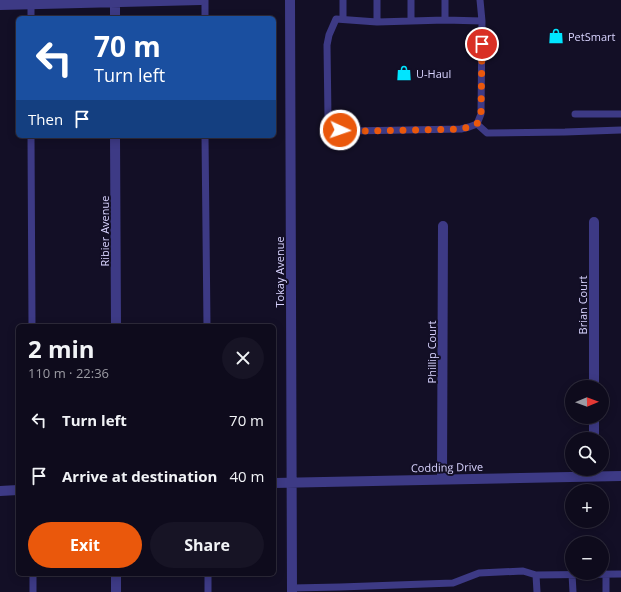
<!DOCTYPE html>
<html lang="en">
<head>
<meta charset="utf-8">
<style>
  body { margin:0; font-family:"Open Sans",sans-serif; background:#171425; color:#f1f3f6; height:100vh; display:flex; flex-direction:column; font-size:15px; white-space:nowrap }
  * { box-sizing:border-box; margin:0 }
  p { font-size:13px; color:#9b9ba3 }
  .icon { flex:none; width:22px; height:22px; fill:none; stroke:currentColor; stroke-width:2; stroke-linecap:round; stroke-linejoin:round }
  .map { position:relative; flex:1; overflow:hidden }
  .details { position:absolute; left:16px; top:324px; width:260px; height:252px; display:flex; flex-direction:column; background:#0e0b1c; border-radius:6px; box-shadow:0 2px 10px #0003,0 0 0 1px #2e2b3b }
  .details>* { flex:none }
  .guide { position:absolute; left:16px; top:16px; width:260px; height:122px; border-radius:6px; box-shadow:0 2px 10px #0003,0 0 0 1px #2e2b3b; background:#1a4fa0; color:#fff; overflow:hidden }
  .needle { width:26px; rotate:89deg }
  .buttons { position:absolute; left:565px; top:380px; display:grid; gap:8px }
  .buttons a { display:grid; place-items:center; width:44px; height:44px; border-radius:50%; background:#0e0b1c; box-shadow:0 2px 10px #0003,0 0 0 1px #2e2b3b; font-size:20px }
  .pin { position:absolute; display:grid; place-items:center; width:34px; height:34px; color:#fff; margin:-17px; border:2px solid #fff; border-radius:50%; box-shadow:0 1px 4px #0007 }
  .me { position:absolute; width:44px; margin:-22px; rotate:93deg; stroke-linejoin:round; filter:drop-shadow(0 0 3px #0008) }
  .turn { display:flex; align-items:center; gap:14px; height:84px; padding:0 12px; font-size:18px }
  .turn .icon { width:52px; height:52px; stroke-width:2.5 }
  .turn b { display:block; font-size:28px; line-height:34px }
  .then { display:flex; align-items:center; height:38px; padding:0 12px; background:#0003; gap:8px; font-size:15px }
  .round { display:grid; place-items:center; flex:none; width:42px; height:42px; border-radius:21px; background:#171425 }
  .overview { display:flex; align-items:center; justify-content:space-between; height:68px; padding:0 12px }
  h1 { font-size:24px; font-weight:700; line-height:30px }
  .button { display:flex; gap:8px; margin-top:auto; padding:8px 12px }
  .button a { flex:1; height:46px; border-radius:24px; background:#ea580c; color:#fff; font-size:16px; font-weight:700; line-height:46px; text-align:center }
  .button a+a { background:#171425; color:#f1f3f6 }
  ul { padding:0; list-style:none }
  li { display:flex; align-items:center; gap:12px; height:56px; padding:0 12px }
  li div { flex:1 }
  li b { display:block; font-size:15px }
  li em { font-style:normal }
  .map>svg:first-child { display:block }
</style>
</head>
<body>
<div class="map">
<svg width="621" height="592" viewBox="0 0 621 592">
  <rect width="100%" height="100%" fill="#130f26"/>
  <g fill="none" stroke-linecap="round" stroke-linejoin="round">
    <!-- lane -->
    <path stroke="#3d3a85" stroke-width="7" d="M205,0V18
      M343,0V19
      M377,0V22
      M445,0V20
      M480,0L482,21L481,114L477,124L469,127L461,129L350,131L340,130L333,124L328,118L327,45L329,35L336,19L377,22L445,20L482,21
      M31,5V18
      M411,21V0
      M575,114H621
      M477,124L487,133L565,132L621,130
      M31,136L32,326
      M205,136L207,326
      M33,574V592
      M208,574V592
      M572,574L573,592
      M606,574V592
      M536,575L537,592
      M292,588L340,587L453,583L479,573L523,571L536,575L621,574"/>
    <!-- street -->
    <path stroke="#3d3a85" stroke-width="10" d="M290,0L292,592
      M115,2V18
      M0,5L201,0
      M115,136L116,326
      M594,222V387
      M594,417V439
      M442,479L443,226
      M274,483L621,476
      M0,491L18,490
      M116,592V574"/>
  </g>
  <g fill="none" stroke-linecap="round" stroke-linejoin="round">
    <!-- route -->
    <path stroke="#ea580c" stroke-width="7" stroke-dasharray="0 12.6" d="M340,130L360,131L461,129L469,127L477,124L481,114L482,44"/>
  </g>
  <!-- icons -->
  <defs>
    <symbol id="shop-bare" viewBox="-9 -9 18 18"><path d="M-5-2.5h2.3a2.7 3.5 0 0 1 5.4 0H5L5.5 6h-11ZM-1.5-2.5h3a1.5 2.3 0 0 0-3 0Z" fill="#00e5ff" stroke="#130f26" stroke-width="2.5" paint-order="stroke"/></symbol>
  </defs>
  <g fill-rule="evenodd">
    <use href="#shop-bare" x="545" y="25" width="22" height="22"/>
    <use href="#shop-bare" x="393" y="62" width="22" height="22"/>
  </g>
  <g text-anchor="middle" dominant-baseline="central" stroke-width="4" stroke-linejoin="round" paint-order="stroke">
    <!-- poi labels -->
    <g font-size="11" fill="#d9d4ff" stroke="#130f26" text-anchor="start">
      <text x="568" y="36">PetSmart</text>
      <text x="416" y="73">U-Haul</text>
    </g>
    <!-- street labels -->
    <g font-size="11" fill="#d9d4ff" stroke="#130f26">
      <text transform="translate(104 231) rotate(-90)">Ribier Avenue</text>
      <text transform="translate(279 272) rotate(-90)">Tokay Avenue</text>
      <text transform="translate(582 305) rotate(-90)">Brian Court</text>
      <text transform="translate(431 352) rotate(-90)">Phillip Court</text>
      <text transform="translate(447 467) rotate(-1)">Codding Drive</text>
    </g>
  </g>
</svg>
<div class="buttons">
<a><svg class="needle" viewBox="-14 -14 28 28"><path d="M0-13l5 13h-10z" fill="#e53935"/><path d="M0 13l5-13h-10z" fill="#9b9ba3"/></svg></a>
<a><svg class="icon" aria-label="search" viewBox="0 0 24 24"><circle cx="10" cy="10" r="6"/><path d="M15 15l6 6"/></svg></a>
<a>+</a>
<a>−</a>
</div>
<div class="pin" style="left:482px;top:44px;background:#d93025"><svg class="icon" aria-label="arrive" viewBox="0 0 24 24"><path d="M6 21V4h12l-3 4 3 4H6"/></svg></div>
<svg class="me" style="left:340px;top:130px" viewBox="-20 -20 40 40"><circle r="17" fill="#ea580c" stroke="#fff" stroke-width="3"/><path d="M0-11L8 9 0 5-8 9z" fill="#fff"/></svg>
<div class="guide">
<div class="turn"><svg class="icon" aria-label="left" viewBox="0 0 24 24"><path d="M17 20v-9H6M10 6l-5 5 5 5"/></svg><div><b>70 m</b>Turn left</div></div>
<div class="then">Then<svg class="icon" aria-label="arrive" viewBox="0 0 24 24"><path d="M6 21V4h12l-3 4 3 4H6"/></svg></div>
</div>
<section class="details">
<div class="overview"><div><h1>2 min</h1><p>110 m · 22:36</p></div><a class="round"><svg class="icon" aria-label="close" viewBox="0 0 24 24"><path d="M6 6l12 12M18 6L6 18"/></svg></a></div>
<ul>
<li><svg class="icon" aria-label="left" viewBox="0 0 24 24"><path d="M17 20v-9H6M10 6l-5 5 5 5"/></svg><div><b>Turn left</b></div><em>70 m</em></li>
<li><svg class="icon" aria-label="arrive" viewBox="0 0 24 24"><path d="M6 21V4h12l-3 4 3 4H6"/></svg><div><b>Arrive at destination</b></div><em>40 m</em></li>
</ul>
<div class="button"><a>Exit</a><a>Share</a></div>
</section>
</div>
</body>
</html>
